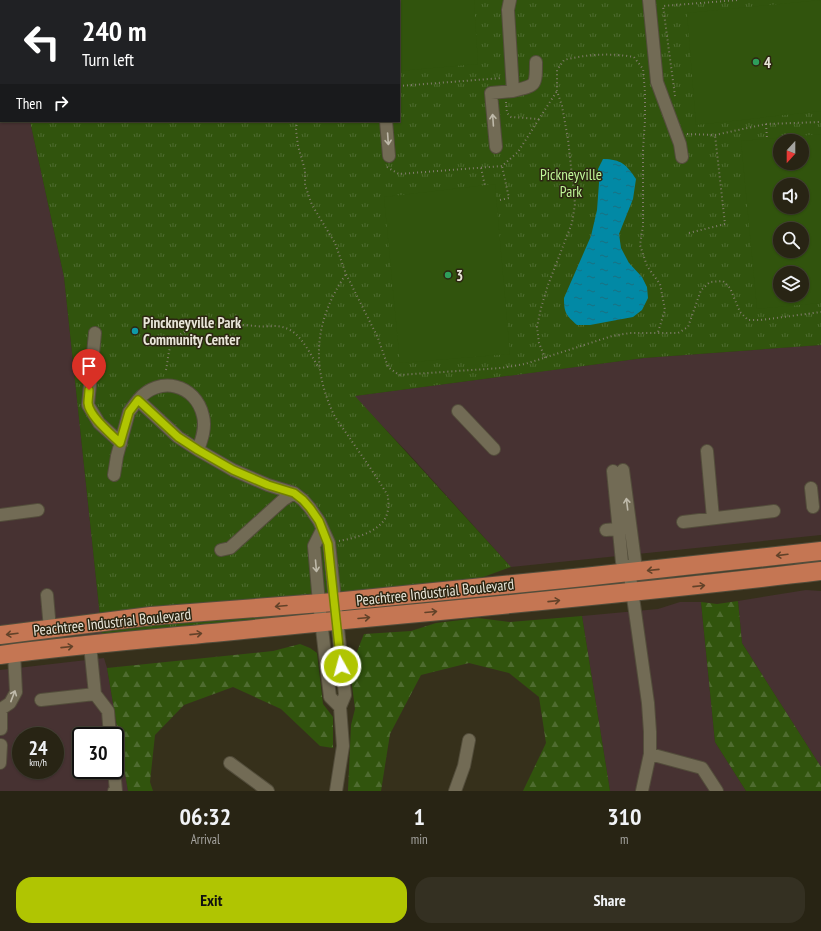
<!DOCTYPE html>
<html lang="en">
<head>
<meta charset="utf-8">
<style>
  body { margin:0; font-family:"PT Sans Narrow",sans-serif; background:#343022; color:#f1f3f6; height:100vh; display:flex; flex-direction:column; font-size:15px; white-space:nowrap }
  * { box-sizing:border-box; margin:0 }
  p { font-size:13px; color:#a5a4a0 }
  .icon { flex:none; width:22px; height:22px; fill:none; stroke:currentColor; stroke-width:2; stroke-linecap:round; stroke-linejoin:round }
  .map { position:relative; height:791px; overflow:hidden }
  .drawer { display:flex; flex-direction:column; background:#282414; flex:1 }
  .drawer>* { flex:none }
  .top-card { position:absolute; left:0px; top:0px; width:400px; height:122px; box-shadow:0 1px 3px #0004,0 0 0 1px #444134; background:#202124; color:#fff; overflow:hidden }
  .needle { width:26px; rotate:201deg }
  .tools { position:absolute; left:773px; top:134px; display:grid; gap:8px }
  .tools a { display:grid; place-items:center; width:36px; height:36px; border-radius:50%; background:#282414; box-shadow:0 1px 3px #0004,0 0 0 1px #444134; font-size:20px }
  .speed { position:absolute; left:12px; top:727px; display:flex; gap:8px; font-size:20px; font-weight:700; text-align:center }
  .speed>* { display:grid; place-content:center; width:52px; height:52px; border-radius:50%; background:#282414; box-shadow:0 1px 3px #0004,0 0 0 1px #444134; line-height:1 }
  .speed small { font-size:10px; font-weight:400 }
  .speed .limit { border:2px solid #111; border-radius:6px; background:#fff; color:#111 }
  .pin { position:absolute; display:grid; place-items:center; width:34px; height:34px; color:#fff; margin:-41px -17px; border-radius:50% 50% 50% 0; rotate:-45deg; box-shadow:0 0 4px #0007 }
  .pin .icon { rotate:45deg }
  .me { position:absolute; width:44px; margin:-22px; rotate:353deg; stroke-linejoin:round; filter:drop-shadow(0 0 3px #0008) }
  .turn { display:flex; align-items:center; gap:14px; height:84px; padding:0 16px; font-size:18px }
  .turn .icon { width:52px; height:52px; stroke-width:2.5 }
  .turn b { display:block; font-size:28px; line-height:34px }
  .then { display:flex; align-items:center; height:38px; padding:0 16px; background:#0003; gap:8px; font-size:15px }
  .eta { display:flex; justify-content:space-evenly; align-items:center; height:68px; text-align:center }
  .eta b { font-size:24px; font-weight:700; line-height:28px }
  .button { display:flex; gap:8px; margin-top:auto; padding:8px 16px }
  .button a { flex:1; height:46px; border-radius:16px; background:#b0c502; color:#111; font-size:16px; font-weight:700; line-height:46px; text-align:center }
  .button a+a { background:#343022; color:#f1f3f6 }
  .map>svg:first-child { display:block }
</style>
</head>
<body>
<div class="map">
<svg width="821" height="791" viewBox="0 0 821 791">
  <defs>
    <pattern id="grass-tufts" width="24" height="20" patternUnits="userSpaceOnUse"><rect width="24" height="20" fill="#31540d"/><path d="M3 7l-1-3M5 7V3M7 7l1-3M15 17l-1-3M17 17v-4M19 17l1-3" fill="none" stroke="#4f6c30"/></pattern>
    <pattern id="forest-firs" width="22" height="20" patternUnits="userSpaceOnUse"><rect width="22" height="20" fill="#31540d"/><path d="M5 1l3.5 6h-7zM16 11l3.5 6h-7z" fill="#4f6c30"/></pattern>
    <pattern id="water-ripples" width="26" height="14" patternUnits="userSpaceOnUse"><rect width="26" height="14" fill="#0289a5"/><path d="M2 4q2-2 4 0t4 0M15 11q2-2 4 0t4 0" fill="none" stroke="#1a7182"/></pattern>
  </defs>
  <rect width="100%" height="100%" fill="#36301b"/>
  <!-- commercial -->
  <path fill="#473232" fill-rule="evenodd" d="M0,0L4,1H1V121H30L64,277L102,635L0,633Z
    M821,345V535L511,567L409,454L354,396L644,358Z
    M806,590L821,591V767L742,643L738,601Z
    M680,602H701L715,742L746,791H610L582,616L658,609Z
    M104,658L107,668L128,791H0V670ZM21,736H55V770H21ZM81,736H115V770H81Z"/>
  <!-- grass -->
  <path fill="url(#grass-tufts)" fill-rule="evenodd" d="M3,0H821V345L644,358L355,396L511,567L396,609L102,635L64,277L30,121H399V1ZM780,141H802V163H780ZM780,185H802V207H780ZM780,229H802V251H780ZM780,273H802V295H780Z"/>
  <!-- forest -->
  <path fill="url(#forest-firs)" d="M738,601L742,643L821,767V791H746L715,742L701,602L717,604Z
    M582,616L610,791H523L546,743L539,697L509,673L469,663L421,675L390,734L381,791H348L351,725L355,709L350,669L364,634L411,631L436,623L478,618L510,622Z
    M300,644L310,648L317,653L323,704L333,717V748L320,746L281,709L233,687L184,705L155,735L150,782L153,791H128L107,668L273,651Z"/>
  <!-- pitch -->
  <path fill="#31540d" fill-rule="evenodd" d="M305,0H474L478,64L399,71V1Z
    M821,0V111L696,125L687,13Z
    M821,134V303L757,309L741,141ZM780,141H802V163H780ZM780,185H802V207H780ZM780,229H802V251H780ZM780,273H802V295H780Z
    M495,184L510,354L400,363L384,197Z"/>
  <!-- water -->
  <path fill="url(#water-ripples)" d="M603,159C621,159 627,165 636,179L633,199L619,234L621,248L629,263L642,277L647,287L648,298L642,310L633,317L590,325H577C566,315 564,313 564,298L591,236L597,210L599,183L598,169Z"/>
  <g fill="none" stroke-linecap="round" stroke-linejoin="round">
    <defs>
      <path id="minor" d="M510,0L508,10L513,91C536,85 536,87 536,62
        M649,0L657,82L680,144L682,157
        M386,121L389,156
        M496,147L491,93L513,91
        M95,333L88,405L99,423L121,443
        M458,411L494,449
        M198,450C202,439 206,427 203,416C196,384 159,375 138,400L178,437L198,450L233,470L268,485L294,493L303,500L310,508L319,521L329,543L345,695L340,707L343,746L336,791
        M707,451L713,518
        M623,470L635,561L629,569
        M613,471L622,562L629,569L648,703L650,732V754L642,791
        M114,475L117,456L129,412L138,400
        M811,488L813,507
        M0,515L38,510
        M683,522L774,511
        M322,530L314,546L319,603L330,697L340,707
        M606,530L627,528
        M221,550L230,548L283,500L294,493
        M47,595L50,629
        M95,694L108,711L110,736
        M41,700L95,694L90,645
        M1,729V709L10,703L16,692L14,653
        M650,754L702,768L717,791
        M0,763L1,745
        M230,763L268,791
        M114,770L116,791H114
        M455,791L464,766L469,740"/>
      <path id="highway" d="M0,635L151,616L334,602L584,577L821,551
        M0,655C74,645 148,639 223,632C422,612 622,595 821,571"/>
    </defs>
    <!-- minor casing -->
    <use href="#minor" stroke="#534d3b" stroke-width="14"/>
    <!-- highway casing -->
    <use href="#highway" stroke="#534d3b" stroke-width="20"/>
    <!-- path -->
    <path stroke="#817c6b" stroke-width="2" stroke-dasharray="1 3" stroke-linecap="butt" d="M235,0V1
      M399,86L502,78
      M675,96L663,6L738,0
      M506,102L507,113L511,117L539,119L557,91
      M297,121L296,130L298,146L305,170V185L312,205L335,243L346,274L378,338L388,367L399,375L501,368L525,364L612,336L630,333H678L688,327L701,290L710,282L723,281L730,288L740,312L748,320H761L821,312
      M766,124L767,139
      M687,134L715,135L766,124L821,122
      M387,167L399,174L502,166L518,152L539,119
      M481,168L485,186
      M500,200L509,198L502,166
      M689,233L725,224L715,135
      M545,358L539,343L537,327L541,308L548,285L572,223L575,204L568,139L562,106L557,91V70L564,60C587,54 611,53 634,57L643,69L645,92V120L643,150V226L640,245L647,266L660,284L665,310L658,332
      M166,370C168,361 168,350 172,343C187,319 233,324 256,326C269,328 277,323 290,330C303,337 311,356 319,368
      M339,541C356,538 386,531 388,509C389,505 388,500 388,496C377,477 364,459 351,440C346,432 339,424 334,415C310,364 315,320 346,274"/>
    <!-- minor -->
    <use href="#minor" stroke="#726b55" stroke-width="12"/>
    <!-- highway -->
    <use href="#highway" stroke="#c57653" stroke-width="18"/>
  </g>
  <!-- one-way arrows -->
  <defs><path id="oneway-shaft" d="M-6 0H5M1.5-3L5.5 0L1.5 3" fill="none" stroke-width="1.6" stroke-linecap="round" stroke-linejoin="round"/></defs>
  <g stroke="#bfbaaa">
    <use href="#oneway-shaft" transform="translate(493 120) rotate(-94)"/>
    <use href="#oneway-shaft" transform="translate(388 139) rotate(86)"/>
    <use href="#oneway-shaft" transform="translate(627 504) rotate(-97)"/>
    <use href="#oneway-shaft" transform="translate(316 566) rotate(85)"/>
    <use href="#oneway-shaft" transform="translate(13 696) rotate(-69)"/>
  </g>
  <g stroke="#624229">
    <use href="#oneway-shaft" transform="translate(782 555) rotate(173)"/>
    <use href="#oneway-shaft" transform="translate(653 570) rotate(174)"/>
    <use href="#oneway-shaft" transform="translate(699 586) rotate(-6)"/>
    <use href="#oneway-shaft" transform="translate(554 601) rotate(-6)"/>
    <use href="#oneway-shaft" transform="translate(281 606) rotate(175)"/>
    <use href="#oneway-shaft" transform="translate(431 612) rotate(-5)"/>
    <use href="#oneway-shaft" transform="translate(364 618) rotate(-5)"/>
    <use href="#oneway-shaft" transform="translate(12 634) rotate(173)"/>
    <use href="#oneway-shaft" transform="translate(196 634) rotate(-6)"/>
    <use href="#oneway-shaft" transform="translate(67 647) rotate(-6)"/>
  </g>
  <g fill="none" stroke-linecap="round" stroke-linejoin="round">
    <defs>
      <path id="route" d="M89,390C89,394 88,399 88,403C89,416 111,434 120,443L129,412L138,400L178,437L198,450L233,470L268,485L294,493L303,500L310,508L319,521L328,544L341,666"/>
    </defs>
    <!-- route casing -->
    <use href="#route" stroke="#728001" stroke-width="10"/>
    <!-- route -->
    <use href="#route" stroke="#b0c502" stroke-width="7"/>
  </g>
  <!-- markers -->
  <g fill="#2e9e5b" stroke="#2c2612" stroke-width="1.5">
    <circle cx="756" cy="62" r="4"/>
    <circle cx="448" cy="275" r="4"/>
  </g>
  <circle fill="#0f9aa8" stroke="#2c2612" stroke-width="1.5" cx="135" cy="331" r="4"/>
  <g text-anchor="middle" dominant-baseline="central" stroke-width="3" stroke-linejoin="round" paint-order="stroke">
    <!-- poi labels -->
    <g font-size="15" font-weight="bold" fill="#e8e5d8" stroke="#2c2612" text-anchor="start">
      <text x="764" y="62">4</text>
      <text x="456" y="275">3</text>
      <text x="143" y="322">Pinckneyville Park<tspan x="143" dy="17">Community Center</tspan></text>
    </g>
    <!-- park labels -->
    <g font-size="15" fill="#bff697" stroke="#2c2612">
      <text x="571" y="174">Pickneyville<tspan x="571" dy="17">Park</tspan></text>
    </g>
    <!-- street labels -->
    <g font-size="15" fill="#e8e5d8" stroke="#2c2612">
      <text transform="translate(435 592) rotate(-6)">Peachtree Industrial Boulevard</text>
      <text transform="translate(112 622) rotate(-6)">Peachtree Industrial Boulevard</text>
    </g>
  </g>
</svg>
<div class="tools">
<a><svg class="needle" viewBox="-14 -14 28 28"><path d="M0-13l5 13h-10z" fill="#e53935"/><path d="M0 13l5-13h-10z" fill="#a5a4a0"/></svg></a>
<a><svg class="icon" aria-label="sound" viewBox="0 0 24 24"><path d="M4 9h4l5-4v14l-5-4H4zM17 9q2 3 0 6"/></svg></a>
<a><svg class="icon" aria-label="search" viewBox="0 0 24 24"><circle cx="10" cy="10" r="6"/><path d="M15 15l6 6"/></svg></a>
<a><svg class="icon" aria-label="layers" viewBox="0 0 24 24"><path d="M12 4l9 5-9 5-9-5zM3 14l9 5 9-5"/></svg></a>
</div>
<div class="speed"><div>24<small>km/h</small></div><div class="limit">30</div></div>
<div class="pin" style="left:89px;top:390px;background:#d93025"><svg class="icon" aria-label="arrive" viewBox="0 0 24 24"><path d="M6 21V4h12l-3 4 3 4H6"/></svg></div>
<svg class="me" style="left:341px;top:666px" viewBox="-20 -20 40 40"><circle r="17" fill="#b0c502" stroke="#fff" stroke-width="3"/><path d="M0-11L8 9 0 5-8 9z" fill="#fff"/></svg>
<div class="top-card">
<div class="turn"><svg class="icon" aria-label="left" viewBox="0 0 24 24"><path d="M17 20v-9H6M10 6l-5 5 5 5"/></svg><div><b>240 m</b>Turn left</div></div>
<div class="then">Then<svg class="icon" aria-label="right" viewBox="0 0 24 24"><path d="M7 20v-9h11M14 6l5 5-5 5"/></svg></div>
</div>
</div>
<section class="drawer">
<div class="eta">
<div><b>06:32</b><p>Arrival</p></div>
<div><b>1</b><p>min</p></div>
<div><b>310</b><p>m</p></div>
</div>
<div class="button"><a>Exit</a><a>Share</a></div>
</section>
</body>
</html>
